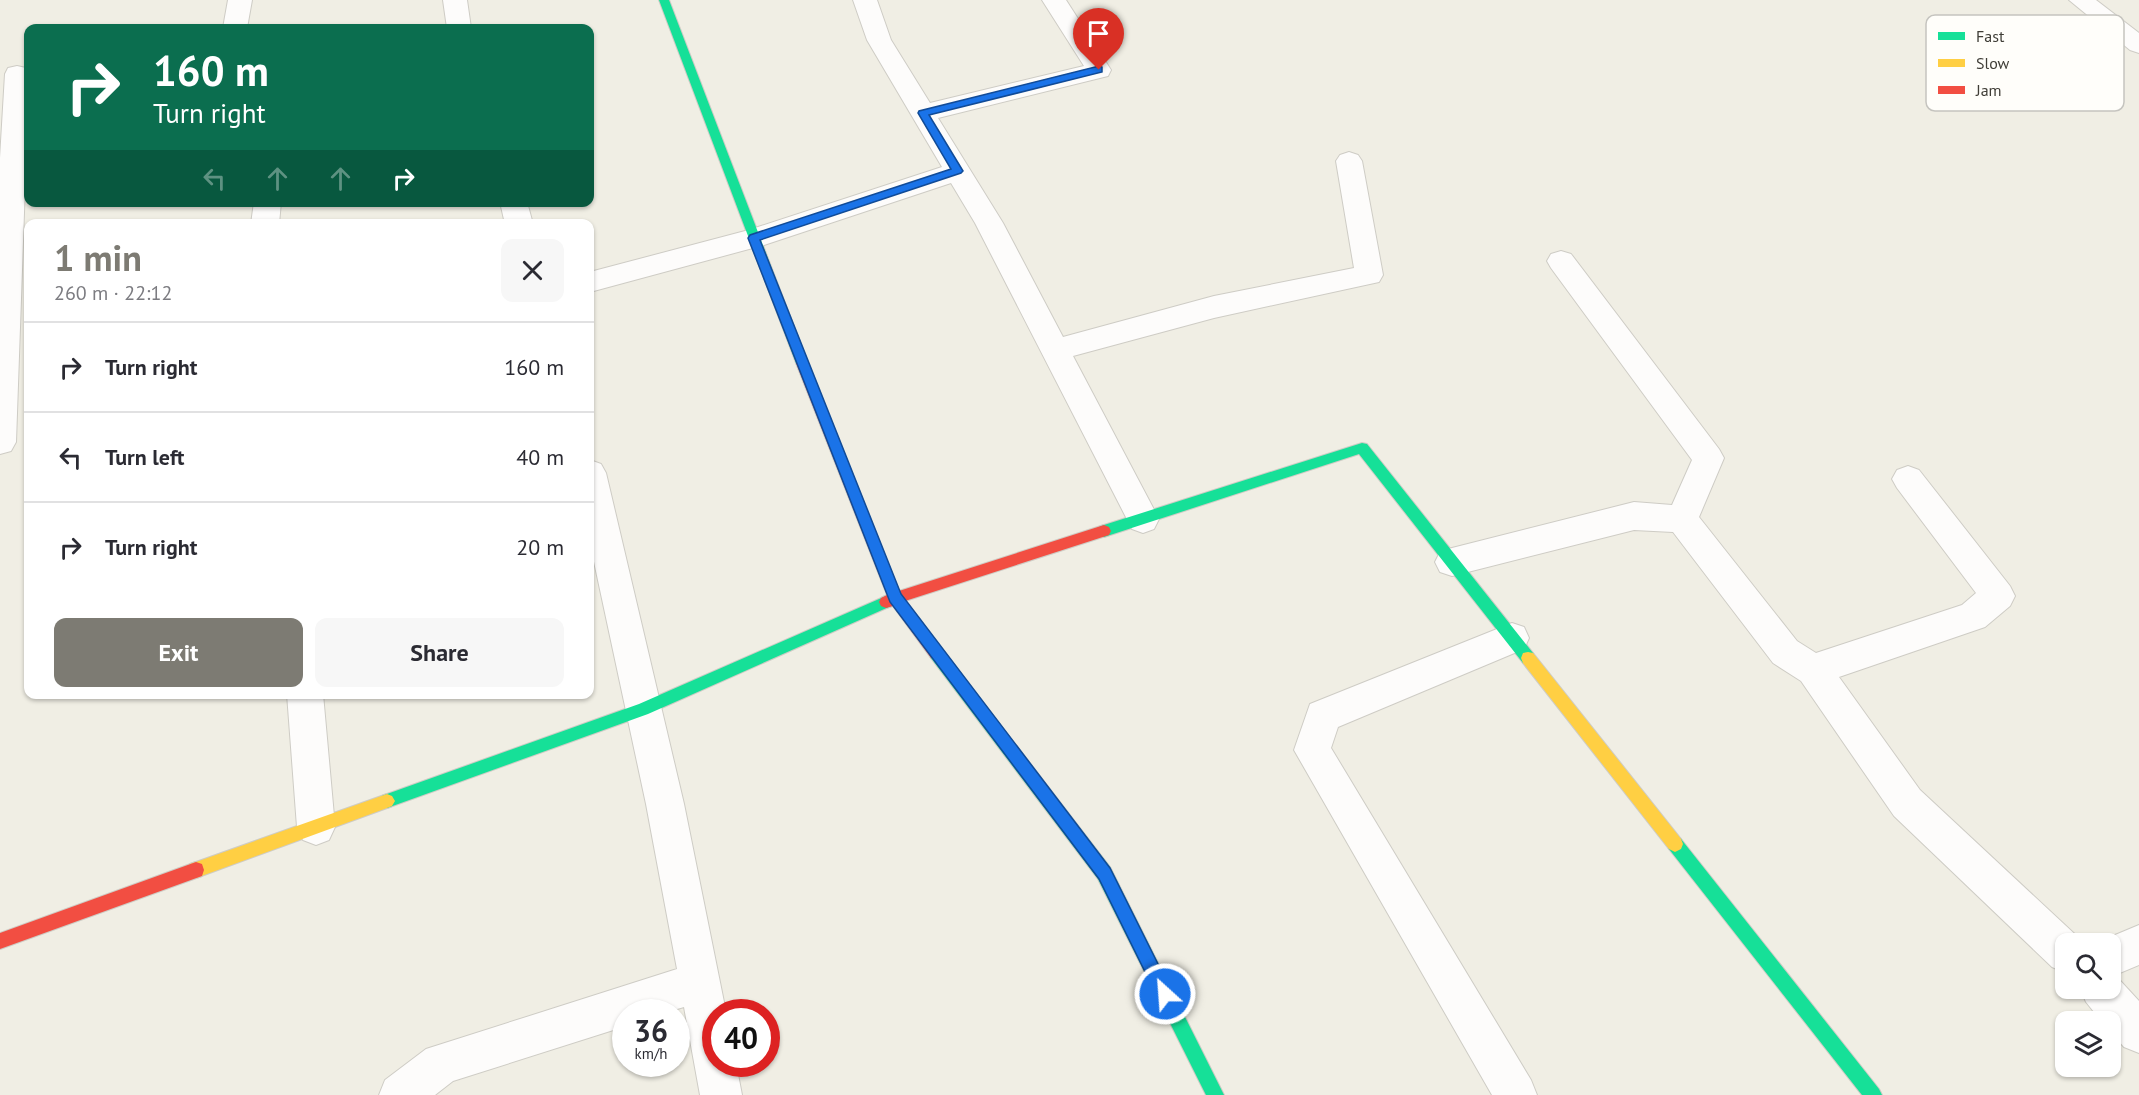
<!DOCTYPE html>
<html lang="en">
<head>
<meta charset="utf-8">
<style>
  body { margin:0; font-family:"PT Sans",sans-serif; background:#f7f7f7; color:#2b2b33; height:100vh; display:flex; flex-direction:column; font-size:22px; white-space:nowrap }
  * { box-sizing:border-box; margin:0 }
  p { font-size:20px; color:#7c7c81 }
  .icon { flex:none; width:33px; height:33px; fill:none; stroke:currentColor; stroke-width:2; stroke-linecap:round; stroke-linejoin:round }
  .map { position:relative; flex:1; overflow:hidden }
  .drawer { position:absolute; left:24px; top:219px; width:570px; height:480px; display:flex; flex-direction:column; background:#fff; border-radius:12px; box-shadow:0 2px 4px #0004 }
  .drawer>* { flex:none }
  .top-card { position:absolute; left:24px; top:24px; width:570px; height:183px; border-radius:12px; box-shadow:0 2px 4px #0004; background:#0b6e4f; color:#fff; overflow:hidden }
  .fabs { position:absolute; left:2055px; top:933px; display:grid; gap:12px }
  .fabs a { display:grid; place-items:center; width:66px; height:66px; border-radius:12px; background:#fff; box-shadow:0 2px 4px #0004; font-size:30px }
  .speed { position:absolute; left:612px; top:999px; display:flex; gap:12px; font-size:30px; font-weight:700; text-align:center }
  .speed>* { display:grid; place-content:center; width:78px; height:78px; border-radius:50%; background:#fff; box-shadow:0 2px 4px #0004; line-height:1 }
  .speed small { font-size:15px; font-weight:400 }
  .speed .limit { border:9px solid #d22; background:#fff; color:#111 }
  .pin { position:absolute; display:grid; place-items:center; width:51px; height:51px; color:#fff; margin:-62px -26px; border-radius:50% 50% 50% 0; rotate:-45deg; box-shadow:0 0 6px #0007 }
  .pin .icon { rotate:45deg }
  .me { position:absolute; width:66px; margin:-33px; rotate:334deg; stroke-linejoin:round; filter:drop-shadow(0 0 4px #0008) }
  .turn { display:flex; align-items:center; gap:21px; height:126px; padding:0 30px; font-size:27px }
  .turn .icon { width:78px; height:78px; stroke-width:2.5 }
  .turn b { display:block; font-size:42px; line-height:51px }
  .lanes { display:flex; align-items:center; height:57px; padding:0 30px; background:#0003; justify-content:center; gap:30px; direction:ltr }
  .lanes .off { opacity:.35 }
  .round { display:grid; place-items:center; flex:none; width:63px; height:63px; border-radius:12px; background:#f7f7f7 }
  .summary { display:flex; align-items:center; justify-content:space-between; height:102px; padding:0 30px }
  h1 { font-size:36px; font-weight:600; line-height:45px; color:#7d7b73 }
  .action { display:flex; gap:12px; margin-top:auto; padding:12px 30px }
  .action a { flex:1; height:69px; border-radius:12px; background:#7d7b73; color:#fff; font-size:24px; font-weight:600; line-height:69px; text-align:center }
  .action a+a { background:#f7f7f7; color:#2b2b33 }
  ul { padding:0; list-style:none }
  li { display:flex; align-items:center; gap:18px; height:90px; padding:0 30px; border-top:2px solid #e1e1e2 }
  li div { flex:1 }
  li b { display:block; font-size:22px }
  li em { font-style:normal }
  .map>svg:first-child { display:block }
</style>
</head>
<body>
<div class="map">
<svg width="2139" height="1095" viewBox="0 0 2139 1095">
  <rect width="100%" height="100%" fill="#f0eee4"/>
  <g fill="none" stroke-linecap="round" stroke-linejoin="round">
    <defs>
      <path id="street" d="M228,0H252L247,28H223Z
        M443,0H467L471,28H447Z
        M853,0H877L891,40L930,103L1084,66L1042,0H1066L1111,70L1108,76L938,118L1003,223L1063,337L1214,296L1354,268L1336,161L1340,155L1349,152L1358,155L1362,161L1383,275L1379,282L1214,318L1073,356L1159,519L1154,529L1143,533L1132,529L975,223L951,183L764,245L590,292V272L749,230L942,167L867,40Z
        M2069,0H2096L2139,33V53L2130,50Z
        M17,66L26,68L28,73V98L16,442L11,451L0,454V158L5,74L8,68Z
        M254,202H281L279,224H251Z
        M500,202H527L533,224H505Z
        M1561,251L1571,254L1719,449L1724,458L1699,517L1797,641L1816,653L1962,605L1976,593L1897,488L1892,479L1897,470L1908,466L1919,470L2010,586L2015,596L2010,606L1985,627L1839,677L1920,790L2080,939L2082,944H2066V973L2052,967L1894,816L1801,681L1773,663L1673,532L1634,530L1452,576L1440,572L1435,562L1440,552L1452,548L1634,502L1672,505L1692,460L1551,268L1547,261L1551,254Z
        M590,460L601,464L606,473L684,804L726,1012H716V1064H736L742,1095H700L684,1007L667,1012H626V1026L453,1081L435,1095H379L385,1080L426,1049L677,969L646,804L590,543Z
        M1512,623L1524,627L1529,638L1524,649L1338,727L1331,748L1531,1080L1537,1095H1492L1294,750L1310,704Z
        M287,694H323L335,827L329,840L316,845L303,840L297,827Z
        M2139,925V965L2115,975L2139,1001V1053L2124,1047L2110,1031V1022H2102L2086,1002L2080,988H2110V944L2096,943Z"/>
      <path id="fast" d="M659,0H669L808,363L806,366L802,368L796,363Z
        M1362,443L1367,444L1533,653L1535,658L1533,663L1528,664L1523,663L1359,454L1104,537L1099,535L1097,531L1099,527L1104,525Z
        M886,596L891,598L893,602L891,606L648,714L387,808L382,806L379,801L382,796L387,794L639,704Z
        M936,647L941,648L1110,867L1224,1095H1206L1098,879L931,658L929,653L931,648Z
        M1675,836L1681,839L1879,1089L1882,1095H1862L1669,849L1667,844L1669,839Z"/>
      <path id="slow" d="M1528,652L1533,653L1681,839L1683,844L1681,849L1675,852L1669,849L1523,663L1521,658L1523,653Z
        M387,794L392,796L395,801L392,806L387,808L196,878L190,876L188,870L190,864L196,862Z"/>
      <path id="jam" d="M802,358L808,363L899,591L1104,525L1109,527L1111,531L1109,535L905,601L943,653L941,658L936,659L931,658L893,606L886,608L881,606L879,602L881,598L887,595L796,363Z
        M196,862L202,864L204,870L202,876L0,949V933Z"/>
    </defs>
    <!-- street casing -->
    <use href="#street" stroke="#ceccc5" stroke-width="2"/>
    <!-- fast casing -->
    <use href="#fast" stroke="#ceccc5" stroke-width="2"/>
    <!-- slow casing -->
    <use href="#slow" stroke="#ceccc5" stroke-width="2"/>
    <!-- jam casing -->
    <use href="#jam" stroke="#ceccc5" stroke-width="2"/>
    <!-- street -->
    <use href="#street" fill="#fdfcfb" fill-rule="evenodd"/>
    <!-- fast -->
    <use href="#fast" fill="#16e098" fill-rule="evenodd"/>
    <!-- slow -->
    <use href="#slow" fill="#ffcf43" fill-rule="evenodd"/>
    <!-- jam -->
    <use href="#jam" fill="#f24e42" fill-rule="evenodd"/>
  </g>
  <!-- route -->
  <path fill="#1a73e8" stroke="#114b97" stroke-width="1.5" d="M1099,66L1102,67V72L929,115L963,171L961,173L760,240L901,594L1110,868L1173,994L1171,1000L1165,1003L1159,1000L1099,879L890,602L748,238L750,235L951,169L918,113L919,111Z"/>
  <!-- legend -->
  <rect x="1926" y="15" width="198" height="96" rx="9" fill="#fffefa" stroke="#c5c4bf" stroke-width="1.5"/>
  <rect x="1938" y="32" width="27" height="8" fill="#16e098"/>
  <rect x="1938" y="59" width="27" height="8" fill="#ffcf43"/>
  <rect x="1938" y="86" width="27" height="8" fill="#f24e42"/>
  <g font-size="16" fill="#3f3d36">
    <text x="1976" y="42">Fast</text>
    <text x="1976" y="69">Slow</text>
    <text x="1976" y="96">Jam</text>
  </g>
</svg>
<div class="fabs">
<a><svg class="icon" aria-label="search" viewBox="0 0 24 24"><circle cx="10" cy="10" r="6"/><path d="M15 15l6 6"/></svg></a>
<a><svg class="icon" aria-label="layers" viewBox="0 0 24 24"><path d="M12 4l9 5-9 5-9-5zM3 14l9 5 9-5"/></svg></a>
</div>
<div class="speed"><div>36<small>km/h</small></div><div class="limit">40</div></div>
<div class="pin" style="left:1099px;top:70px;background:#d93025"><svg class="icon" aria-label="arrive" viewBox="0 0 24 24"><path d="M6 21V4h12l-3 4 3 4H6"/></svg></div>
<svg class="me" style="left:1165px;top:994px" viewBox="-20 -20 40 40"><circle r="17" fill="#1a73e8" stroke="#fff" stroke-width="3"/><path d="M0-11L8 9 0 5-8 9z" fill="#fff"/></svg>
<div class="top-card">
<div class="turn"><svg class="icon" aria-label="right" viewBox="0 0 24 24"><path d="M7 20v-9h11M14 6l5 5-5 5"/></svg><div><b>160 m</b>Turn right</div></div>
<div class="lanes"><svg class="icon off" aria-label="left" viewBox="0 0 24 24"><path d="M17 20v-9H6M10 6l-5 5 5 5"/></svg><svg class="icon off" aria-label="ahead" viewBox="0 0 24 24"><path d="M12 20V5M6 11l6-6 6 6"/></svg><svg class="icon off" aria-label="ahead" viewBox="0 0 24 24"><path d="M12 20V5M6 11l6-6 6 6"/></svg><svg class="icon" aria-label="right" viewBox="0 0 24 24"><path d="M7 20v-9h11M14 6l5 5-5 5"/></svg></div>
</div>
<section class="drawer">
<div class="summary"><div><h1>1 min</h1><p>260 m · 22:12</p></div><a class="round"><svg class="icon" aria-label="close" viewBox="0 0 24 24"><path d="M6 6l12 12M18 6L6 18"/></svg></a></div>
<ul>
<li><svg class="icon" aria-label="right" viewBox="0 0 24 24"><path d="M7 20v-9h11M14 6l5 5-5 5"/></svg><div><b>Turn right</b></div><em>160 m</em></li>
<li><svg class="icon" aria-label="left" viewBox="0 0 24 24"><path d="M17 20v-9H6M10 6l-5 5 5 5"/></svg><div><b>Turn left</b></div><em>40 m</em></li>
<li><svg class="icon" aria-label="right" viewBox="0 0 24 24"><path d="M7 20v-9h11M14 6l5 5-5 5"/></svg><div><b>Turn right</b></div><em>20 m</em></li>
</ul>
<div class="action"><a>Exit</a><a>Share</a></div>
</section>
</div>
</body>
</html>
